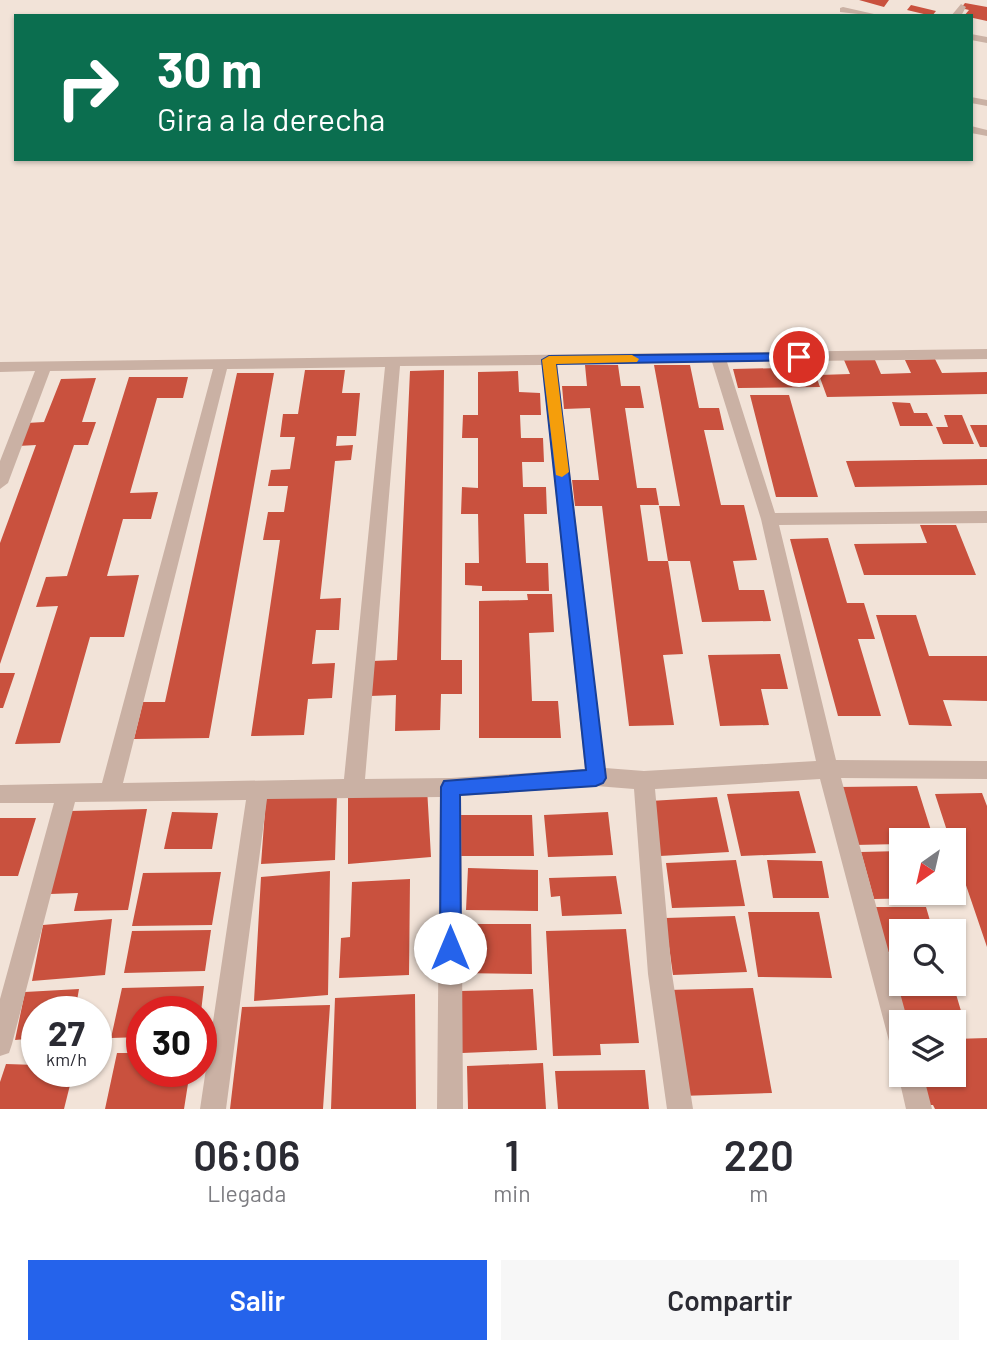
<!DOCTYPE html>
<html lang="es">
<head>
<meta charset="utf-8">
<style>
  body { margin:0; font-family:Barlow,sans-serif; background:#f7f7f7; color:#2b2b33; height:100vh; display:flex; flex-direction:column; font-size:26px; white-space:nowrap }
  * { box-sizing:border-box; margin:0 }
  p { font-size:23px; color:#7c7c81 }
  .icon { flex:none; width:38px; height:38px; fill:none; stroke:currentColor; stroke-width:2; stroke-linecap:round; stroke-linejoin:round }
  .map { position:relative; height:1109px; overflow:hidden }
  .drawer { display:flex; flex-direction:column; background:#fff; flex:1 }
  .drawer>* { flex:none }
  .banner { position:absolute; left:14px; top:14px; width:959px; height:147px; border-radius:0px; box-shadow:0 2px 5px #0004; background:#0b6e4f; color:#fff; overflow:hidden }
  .needle { width:46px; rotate:214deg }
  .controls { position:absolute; left:889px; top:828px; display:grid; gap:14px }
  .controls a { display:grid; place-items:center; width:77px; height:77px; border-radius:0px; background:#fff; box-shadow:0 2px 5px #0004; font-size:35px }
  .speed { position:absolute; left:21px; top:996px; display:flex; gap:14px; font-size:35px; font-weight:700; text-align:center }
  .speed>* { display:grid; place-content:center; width:91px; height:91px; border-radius:50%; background:#fff; box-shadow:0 2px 5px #0004; line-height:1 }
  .speed small { font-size:18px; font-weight:400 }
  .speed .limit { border:10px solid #d22; background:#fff; color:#111 }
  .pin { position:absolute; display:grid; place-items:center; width:60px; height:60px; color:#fff; margin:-30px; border:4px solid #fff; border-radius:50%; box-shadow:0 2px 7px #0007 }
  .me { position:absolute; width:77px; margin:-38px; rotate:0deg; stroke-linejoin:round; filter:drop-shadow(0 0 5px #0008) }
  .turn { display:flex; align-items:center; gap:24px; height:147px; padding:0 28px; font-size:32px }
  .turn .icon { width:91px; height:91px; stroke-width:2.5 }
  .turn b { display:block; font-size:49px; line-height:60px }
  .eta { display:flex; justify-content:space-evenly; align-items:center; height:119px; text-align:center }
  .eta b { font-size:42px; font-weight:600; line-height:49px }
  .button { display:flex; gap:14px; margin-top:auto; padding:14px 28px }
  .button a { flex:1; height:80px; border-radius:0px; background:#2563eb; color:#fff; font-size:28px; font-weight:600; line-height:80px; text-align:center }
  .button a+a { background:#f7f7f7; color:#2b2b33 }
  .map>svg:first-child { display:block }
</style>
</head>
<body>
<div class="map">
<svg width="987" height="1109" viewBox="0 0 987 1109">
  <rect width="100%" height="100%" fill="#f2e3d8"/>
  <!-- building -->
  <path fill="#c9513e" d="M859,0H889L884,7Z
    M965,3L987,7V21L964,16L969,10L961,8Z
    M911,5L936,11L932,16L907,10Z
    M935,359L942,373L987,372V394L827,397L819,375L850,374L844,360H875L881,374L911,373L905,360Z
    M810,360L820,387L738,388L733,369L781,368L779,361Z
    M585,365H618L621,386H640L644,408H625L637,488H656L659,505H640L648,561H668L659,506H680L654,365H690L699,408H719L724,430H704L721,505H744L757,560L733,561L739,590H764L771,621L702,622L690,561H668L683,654L663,655L674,725L629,726L602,506H575L572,480H599L590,408L564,409L562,386H587Z
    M305,370H345L342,393H360L356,436H337L336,446L353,445L351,460L335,461L320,599L341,598L339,630H316L312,664L335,663L332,698L308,699L304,735L251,736L280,540H263L268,512H284L288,486H268L271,470L290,469L295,437H280L283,414H298Z
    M444,370L441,660H462V694H441L440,730L395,731L396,695L370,696L372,661L397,660L410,371Z
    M518,371L519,392L540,393L541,415H520L521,438H543L544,462H522L523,487H546L547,514H524L526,563H548L549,591H482V586L465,585V563H479L478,514H461L462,487L478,488V438H462L463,415H478V372Z
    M237,373H274L209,738L134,739L143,702H165Z
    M129,377H188L183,398H157L130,493L158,492L151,519H123L107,576L139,575L124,637H90L60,743L15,744L58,606L36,607L46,577L67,576Z
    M96,378L82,422H96L88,445H74L0,664V543L36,445L18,446L27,423L44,422L61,379Z
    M750,395H789L818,497H776Z
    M892,402L910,403L914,413H927L933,426H900Z
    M944,415H962L974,444H943L936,427H948Z
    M970,425H987V447H980Z
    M987,459V485L925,486L855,487L846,461Z
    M920,525H956L976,575H864L854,544L927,543Z
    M828,538L847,603H864L875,639H858L881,716H838L790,539Z
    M527,594H552L554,632L529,633L532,701H558L561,738H479V601L528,600Z
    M876,615H916L929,656H987V701L943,700L952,726L909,725Z
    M780,654L788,689H761L769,725L720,726L708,655Z
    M0,673H15L3,708H0Z
    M917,786L934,840H901V844L854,845L839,787Z
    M427,788L431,857L348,864V794Z
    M799,791L816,853L741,856L727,794Z
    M337,793L335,860L261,864L266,798Z
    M982,793L987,806V947L954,850V840H950L935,794Z
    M717,797L729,852L660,856L650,801Z
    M147,809L128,910L74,911L78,893L50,894L70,811Z
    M172,812L218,813L212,849H164Z
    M608,812L613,855L548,857L544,815Z
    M455,815H532L534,856H454Z
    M0,818H36L18,876H0Z
    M901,851V892H925L927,898L874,899L861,852Z
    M736,860L745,906L672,908L666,863Z
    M767,860L822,861L829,898H773Z
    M468,868L538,870V911L466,910Z
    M330,871L328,995L254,1001L261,877Z
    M221,872L212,925L132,926L143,873Z
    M616,876L622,914L562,916L560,896L551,897L549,878Z
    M410,879L409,975L339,978L341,938L350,937L352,882Z
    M875,907H926L933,931H901V952H885Z
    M748,912H819L832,978L758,977Z
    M735,916L747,972L673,975L665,918Z
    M112,919L105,975L32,981L43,925Z
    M459,924H531L532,974L458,973Z
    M626,929L639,1043L600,1044L601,1055L553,1056L546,931Z
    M211,930L205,971L124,973L132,931Z
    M890,961H901V984H953L964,1021L906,1022Z
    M204,986L201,1012H142V1037L111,1038L122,988Z
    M753,988L772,1093L681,1096L667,990Z
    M79,989L75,1012H37V1038L15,1040L25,992Z
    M533,989L537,1050L462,1053L460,991Z
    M415,994L416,1109H331L335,998Z
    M330,1005L323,1109H230L242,1007Z
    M987,1038V1109H935L933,1105H919L912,1074H954V1039Z
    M117,1053H142V1071H190L184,1109H105Z
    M543,1063L546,1109H468L467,1066Z
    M6,1064L37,1065V1071H53L51,1076L72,1077L64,1109H0V1082Z
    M645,1070L649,1109H558L555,1071Z"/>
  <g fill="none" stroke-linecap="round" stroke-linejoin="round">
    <!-- service -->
    <path fill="#cab1a4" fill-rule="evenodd" d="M971,97L987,100V106L971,103Z
      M971,126L987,130V136L971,133Z"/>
    <!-- minor -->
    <path fill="#cab1a4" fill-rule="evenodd" d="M961,4L966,7L961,16H951Z
      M843,7L874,14L876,16L840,12V8Z
      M971,34L987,37V43L971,40Z
      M987,349V359L727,362L775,513L987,511V523L779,525L836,760L987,761V779L841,778L908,1022H901V1053L892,1050L889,1041L820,779L655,789L672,974L693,1109H667L648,974L634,789L596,786L461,796L463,1109H437L440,797L267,799L226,1109H200L246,800L75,802L12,1044L9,1053L0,1056V999L54,803H0V785L102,783L213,369L50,371L8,483L0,489V461L35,371L0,372V362ZM712,362L761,519L816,761L644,771L605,768L557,364ZM542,365L585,769L451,778L365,779L400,366ZM385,367L344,779L123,783L227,369Z
      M901,1065V1074H923L932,1109H906L898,1074Z"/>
  </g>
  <!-- route -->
  <path fill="#2563eb" stroke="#184099" stroke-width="2" d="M799,353L803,354V360L556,364L606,778L603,783L596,786L460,795L461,948L458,955L450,958L443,955L440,948L441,787L444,781L586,770L542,360L549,356Z"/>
  <!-- slow -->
  <path fill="#f59e0b" d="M632,355L639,359L637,362L556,364L569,472L562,477L556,475L542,360L549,356Z"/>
</svg>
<div class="controls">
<a><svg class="needle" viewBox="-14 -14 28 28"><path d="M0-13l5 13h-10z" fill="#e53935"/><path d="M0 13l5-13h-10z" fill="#7c7c81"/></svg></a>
<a><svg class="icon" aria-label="search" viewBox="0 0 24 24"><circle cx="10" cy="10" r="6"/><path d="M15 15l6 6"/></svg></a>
<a><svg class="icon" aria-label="layers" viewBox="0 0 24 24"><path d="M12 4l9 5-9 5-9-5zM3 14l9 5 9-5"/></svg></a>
</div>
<div class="speed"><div>27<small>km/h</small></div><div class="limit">30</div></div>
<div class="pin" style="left:799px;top:357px;background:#d93025"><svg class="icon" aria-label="arrive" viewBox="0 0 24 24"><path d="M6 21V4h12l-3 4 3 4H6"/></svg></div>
<svg class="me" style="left:450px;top:948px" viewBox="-20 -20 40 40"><circle r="19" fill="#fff"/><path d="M0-13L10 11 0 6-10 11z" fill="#2563eb"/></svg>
<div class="banner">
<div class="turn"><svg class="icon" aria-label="right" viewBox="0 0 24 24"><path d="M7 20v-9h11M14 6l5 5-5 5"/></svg><div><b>30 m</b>Gira a la derecha</div></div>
</div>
</div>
<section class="drawer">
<div class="eta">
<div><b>06:06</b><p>Llegada</p></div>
<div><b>1</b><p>min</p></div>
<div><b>220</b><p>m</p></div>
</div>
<div class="button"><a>Salir</a><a>Compartir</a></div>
</section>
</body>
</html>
